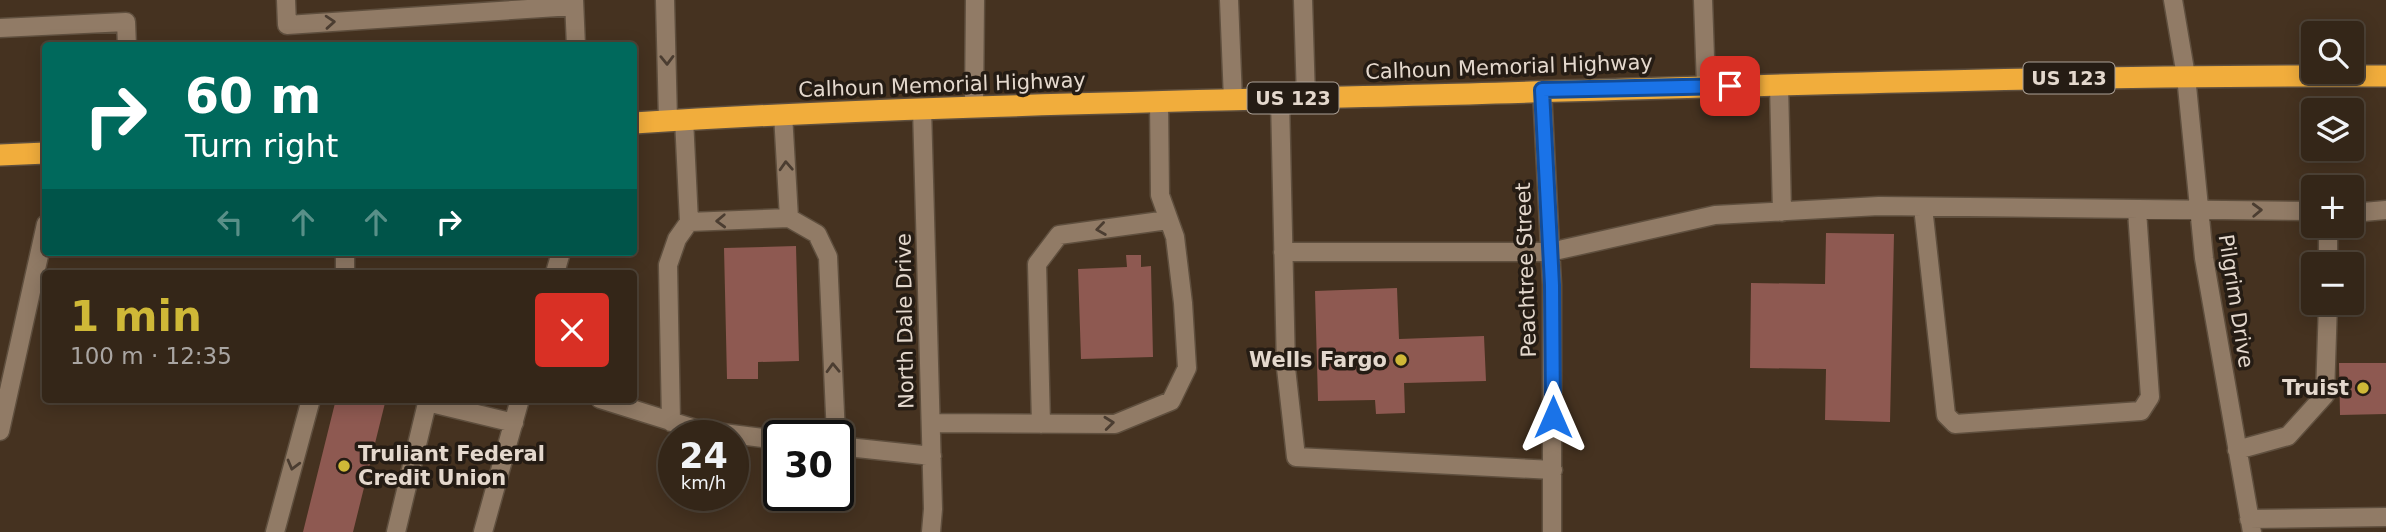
<!DOCTYPE html>
<html lang="en">
<head>
<meta charset="utf-8">
<style>
  body { margin:0; font-family:"DejaVu Sans",sans-serif; background:#3f3225; color:#f1f3f6; height:100vh; display:flex; flex-direction:column; font-size:26px; white-space:nowrap }
  * { box-sizing:border-box; margin:0 }
  p { font-size:23px; color:#a9a5a2 }
  .icon { flex:none; width:38px; height:38px; fill:none; stroke:currentColor; stroke-width:2; stroke-linecap:round; stroke-linejoin:round }
  .map { position:relative; flex:1; overflow:hidden }
  .details { position:absolute; left:42px; top:270px; width:595px; height:133px; display:flex; flex-direction:column; background:#342618; border-radius:7px; box-shadow:0 4px 18px #0003,0 0 0 2px #4e4337 }
  .details>* { flex:none }
  .guide { position:absolute; left:42px; top:42px; width:595px; height:214px; border-radius:7px; box-shadow:0 4px 18px #0003,0 0 0 2px #4e4337; background:#00695c; color:#fff; overflow:hidden }
  .controls { position:absolute; left:2301px; top:21px; display:grid; gap:14px }
  .controls a { display:grid; place-items:center; width:63px; height:63px; border-radius:7px; background:#342618; box-shadow:0 4px 18px #0003,0 0 0 2px #4e4337; font-size:35px }
  .speed { position:absolute; left:658px; top:420px; display:flex; gap:14px; font-size:35px; font-weight:700; text-align:center }
  .speed>* { display:grid; place-content:center; width:91px; height:91px; border-radius:50%; background:#342618; box-shadow:0 4px 18px #0003,0 0 0 2px #4e4337; line-height:1 }
  .speed small { font-size:18px; font-weight:400 }
  .speed .limit { border:4px solid #111; border-radius:10px; background:#fff; color:#111 }
  .pin { position:absolute; display:grid; place-items:center; width:60px; height:60px; color:#fff; margin:-30px; border-radius:14px; box-shadow:0 4px 10px #0006 }
  .me { position:absolute; width:77px; margin:-38px; rotate:0deg; stroke-linejoin:round; filter:drop-shadow(0 0 5px #0008) }
  .turn { display:flex; align-items:center; gap:24px; height:147px; padding:0 28px; font-size:32px }
  .turn .icon { width:91px; height:91px; stroke-width:2.5 }
  .turn b { display:block; font-size:49px; line-height:60px }
  .lanes { display:flex; align-items:center; height:66px; padding:0 28px; background:#0003; justify-content:center; gap:35px; direction:ltr }
  .lanes .off { opacity:.35 }
  .round { display:grid; place-items:center; flex:none; width:74px; height:74px; border-radius:7px; background:#3f3225 }
  .summary { display:flex; align-items:center; justify-content:space-between; height:119px; padding:0 28px }
  h1 { font-size:42px; font-weight:600; line-height:52px; color:#cfb837 }
  .map>svg:first-child { display:block }
</style>
</head>
<body>
<div class="map">
<svg width="2386" height="532" viewBox="0 0 2386 532">
  <rect width="100%" height="100%" fill="#453220"/>
  <!-- building -->
  <path fill="#8e5951" d="M1826,233L1894,234L1890,422L1825,420L1826,369L1750,368L1751,283L1825,284Z
    M796,246L799,361L758,362V379H727L724,248Z
    M1126,255H1141V267L1151,266L1153,357L1081,359L1078,269L1127,267Z
    M1397,288L1399,339L1484,336L1486,381L1404,383L1405,413L1376,414L1375,400L1318,401L1315,291Z
    M2339,363H2386V414L2340,415Z
    M336,399H386L353,532H303Z"/>
  <g fill="none" stroke-linecap="round" stroke-linejoin="round">
    <defs>
      <path id="minor" d="M286,0L287,25L573,6
        M574,0L576,46
        M665,0L668,120
        M1229,0L1233,100
        M1303,0L1306,98
        M1703,0L1706,86
        M2173,0L2186,76L2204,258L2252,532
        M0,28L126,22L127,46
        M1779,85L1782,212
        M1542,90L1552,285V532
        M1280,99L1286,368L1296,457L1553,470
        M974,107L975,0
        M922,108L933,509L931,532
        M783,114L789,218
        M684,119L689,222
        M1923,207L1946,415L1955,424L2141,411L2150,397L2137,211
        M2352,213L2386,210
        M345,252V273
        M1283,252H1550L1715,215L1879,206L2314,211
        M2328,264V232L2335,226
        M555,273L561,252
        M600,399L699,430L779,440
        M427,402L514,423
        M671,422L668,265L677,239L689,222L789,218L817,234L828,257L836,436
        M931,423L1115,424L1171,401L1187,368L1183,303L1175,237L1160,195L1159,102
        M1041,424L1037,264L1059,235L1168,220
        M0,431L46,224
        M838,446L932,456
        M2237,450L2288,436L2325,395L2328,303
        M2249,519L2386,517
        M275,532L311,399
        M396,532L428,399
        M483,532L520,399"/>
      <path id="highway" d="M634,123C897,106 1162,102 1426,95C1746,86 2066,75 2386,76
        M0,155L46,153"/>
    </defs>
    <!-- minor casing -->
    <use href="#minor" stroke="#5f4f3e" stroke-width="21"/>
    <!-- highway casing -->
    <use href="#highway" stroke="#5f4f3e" stroke-width="24"/>
    <!-- minor -->
    <use href="#minor" stroke="#917b66" stroke-width="18"/>
    <!-- highway -->
    <use href="#highway" stroke="#f1ad3c" stroke-width="21"/>
  </g>
  <!-- one-way arrows -->
  <defs><path id="oneway-chevron" d="M-2-3.5L2.5 0L-2 3.5" fill="none" stroke-width="1.6" stroke-linecap="round" stroke-linejoin="round" transform="scale(1.75)"/></defs>
  <g stroke="#4b3d31">
    <use href="#oneway-chevron" transform="translate(330 22) rotate(-4)"/>
    <use href="#oneway-chevron" transform="translate(667 60) rotate(89)"/>
    <use href="#oneway-chevron" transform="translate(786 166) rotate(-93)"/>
    <use href="#oneway-chevron" transform="translate(2257 210) rotate(-2)"/>
    <use href="#oneway-chevron" transform="translate(721 221) rotate(178)"/>
    <use href="#oneway-chevron" transform="translate(1101 229) rotate(172)"/>
    <use href="#oneway-chevron" transform="translate(833 368) rotate(-92)"/>
    <use href="#oneway-chevron" transform="translate(1109 423) rotate(-6)"/>
    <use href="#oneway-chevron" transform="translate(293 465) rotate(105)"/>
  </g>
  <g fill="none" stroke-linecap="round" stroke-linejoin="round">
    <defs>
      <path id="route" d="M1553,417L1552,285L1542,90L1730,86"/>
    </defs>
    <!-- route casing -->
    <use href="#route" stroke="#114b97" stroke-width="18"/>
    <!-- route -->
    <use href="#route" stroke="#1a73e8" stroke-width="12"/>
  </g>
  <!-- markers -->
  <g fill="#cfb837" stroke="#251c14" stroke-width="2.5">
    <circle cx="1401" cy="360" r="7"/>
    <circle cx="2363" cy="388" r="7"/>
    <circle cx="344" cy="466" r="7"/>
  </g>
  <g text-anchor="middle" dominant-baseline="central" stroke-width="7" stroke-linejoin="round" paint-order="stroke">
    <!-- shield labels -->
    <g fill="#251c14" stroke="#aba096" stroke-width="2">
      <rect x="2023.5" y="62.5" width="91" height="31" rx="5"/>
      <rect x="1247.5" y="82.5" width="91" height="31" rx="5"/>
    </g>
    <g font-size="19" font-weight="bold" fill="#e4d8cd">
      <text x="2069" y="78">US 123</text>
      <text x="1293" y="98">US 123</text>
    </g>
    <!-- street labels -->
    <g font-size="21" fill="#e4d8cd" stroke="#251c14">
      <text transform="translate(1509 67) rotate(-2)">Calhoun Memorial Highway</text>
      <text transform="translate(942 85) rotate(-2)">Calhoun Memorial Highway</text>
      <text transform="translate(1526 270) rotate(-92)">Peachtree Street</text>
      <text transform="translate(2236 301) rotate(81)">Pilgrim Drive</text>
      <text transform="translate(905 321) rotate(-91)">North Dale Drive</text>
    </g>
    <!-- poi labels -->
    <g font-size="21" font-weight="bold" fill="#e4d8cd" stroke="#251c14" text-anchor="end">
      <text x="1387" y="360">Wells Fargo</text>
      <text x="2349" y="388">Truist</text>
      <text x="358" y="454" text-anchor="start">Truliant Federal<tspan x="358" dy="24">Credit Union</tspan></text>
    </g>
  </g>
</svg>
<div class="controls">
<a><svg class="icon" aria-label="search" viewBox="0 0 24 24"><circle cx="10" cy="10" r="6"/><path d="M15 15l6 6"/></svg></a>
<a><svg class="icon" aria-label="layers" viewBox="0 0 24 24"><path d="M12 4l9 5-9 5-9-5zM3 14l9 5 9-5"/></svg></a>
<a>+</a>
<a>−</a>
</div>
<div class="speed"><div>24<small>km/h</small></div><div class="limit">30</div></div>
<div class="pin" style="left:1730px;top:86px;background:#d93025"><svg class="icon" aria-label="arrive" viewBox="0 0 24 24"><path d="M6 21V4h12l-3 4 3 4H6"/></svg></div>
<svg class="me" style="left:1553px;top:417px" viewBox="-20 -20 40 40"><path d="M0-17L14 15 0 8-14 15z" fill="#1a73e8" stroke="#fff" stroke-width="4"/></svg>
<div class="guide">
<div class="turn"><svg class="icon" aria-label="right" viewBox="0 0 24 24"><path d="M7 20v-9h11M14 6l5 5-5 5"/></svg><div><b>60 m</b>Turn right</div></div>
<div class="lanes"><svg class="icon off" aria-label="left" viewBox="0 0 24 24"><path d="M17 20v-9H6M10 6l-5 5 5 5"/></svg><svg class="icon off" aria-label="ahead" viewBox="0 0 24 24"><path d="M12 20V5M6 11l6-6 6 6"/></svg><svg class="icon off" aria-label="ahead" viewBox="0 0 24 24"><path d="M12 20V5M6 11l6-6 6 6"/></svg><svg class="icon" aria-label="right" viewBox="0 0 24 24"><path d="M7 20v-9h11M14 6l5 5-5 5"/></svg></div>
</div>
<section class="details">
<div class="summary"><div><h1>1 min</h1><p>100 m · 12:35</p></div><a class="round" style="background:#d93025;color:#fff"><svg class="icon" aria-label="close" viewBox="0 0 24 24"><path d="M6 6l12 12M18 6L6 18"/></svg></a></div>
</section>
</div>
</body>
</html>
